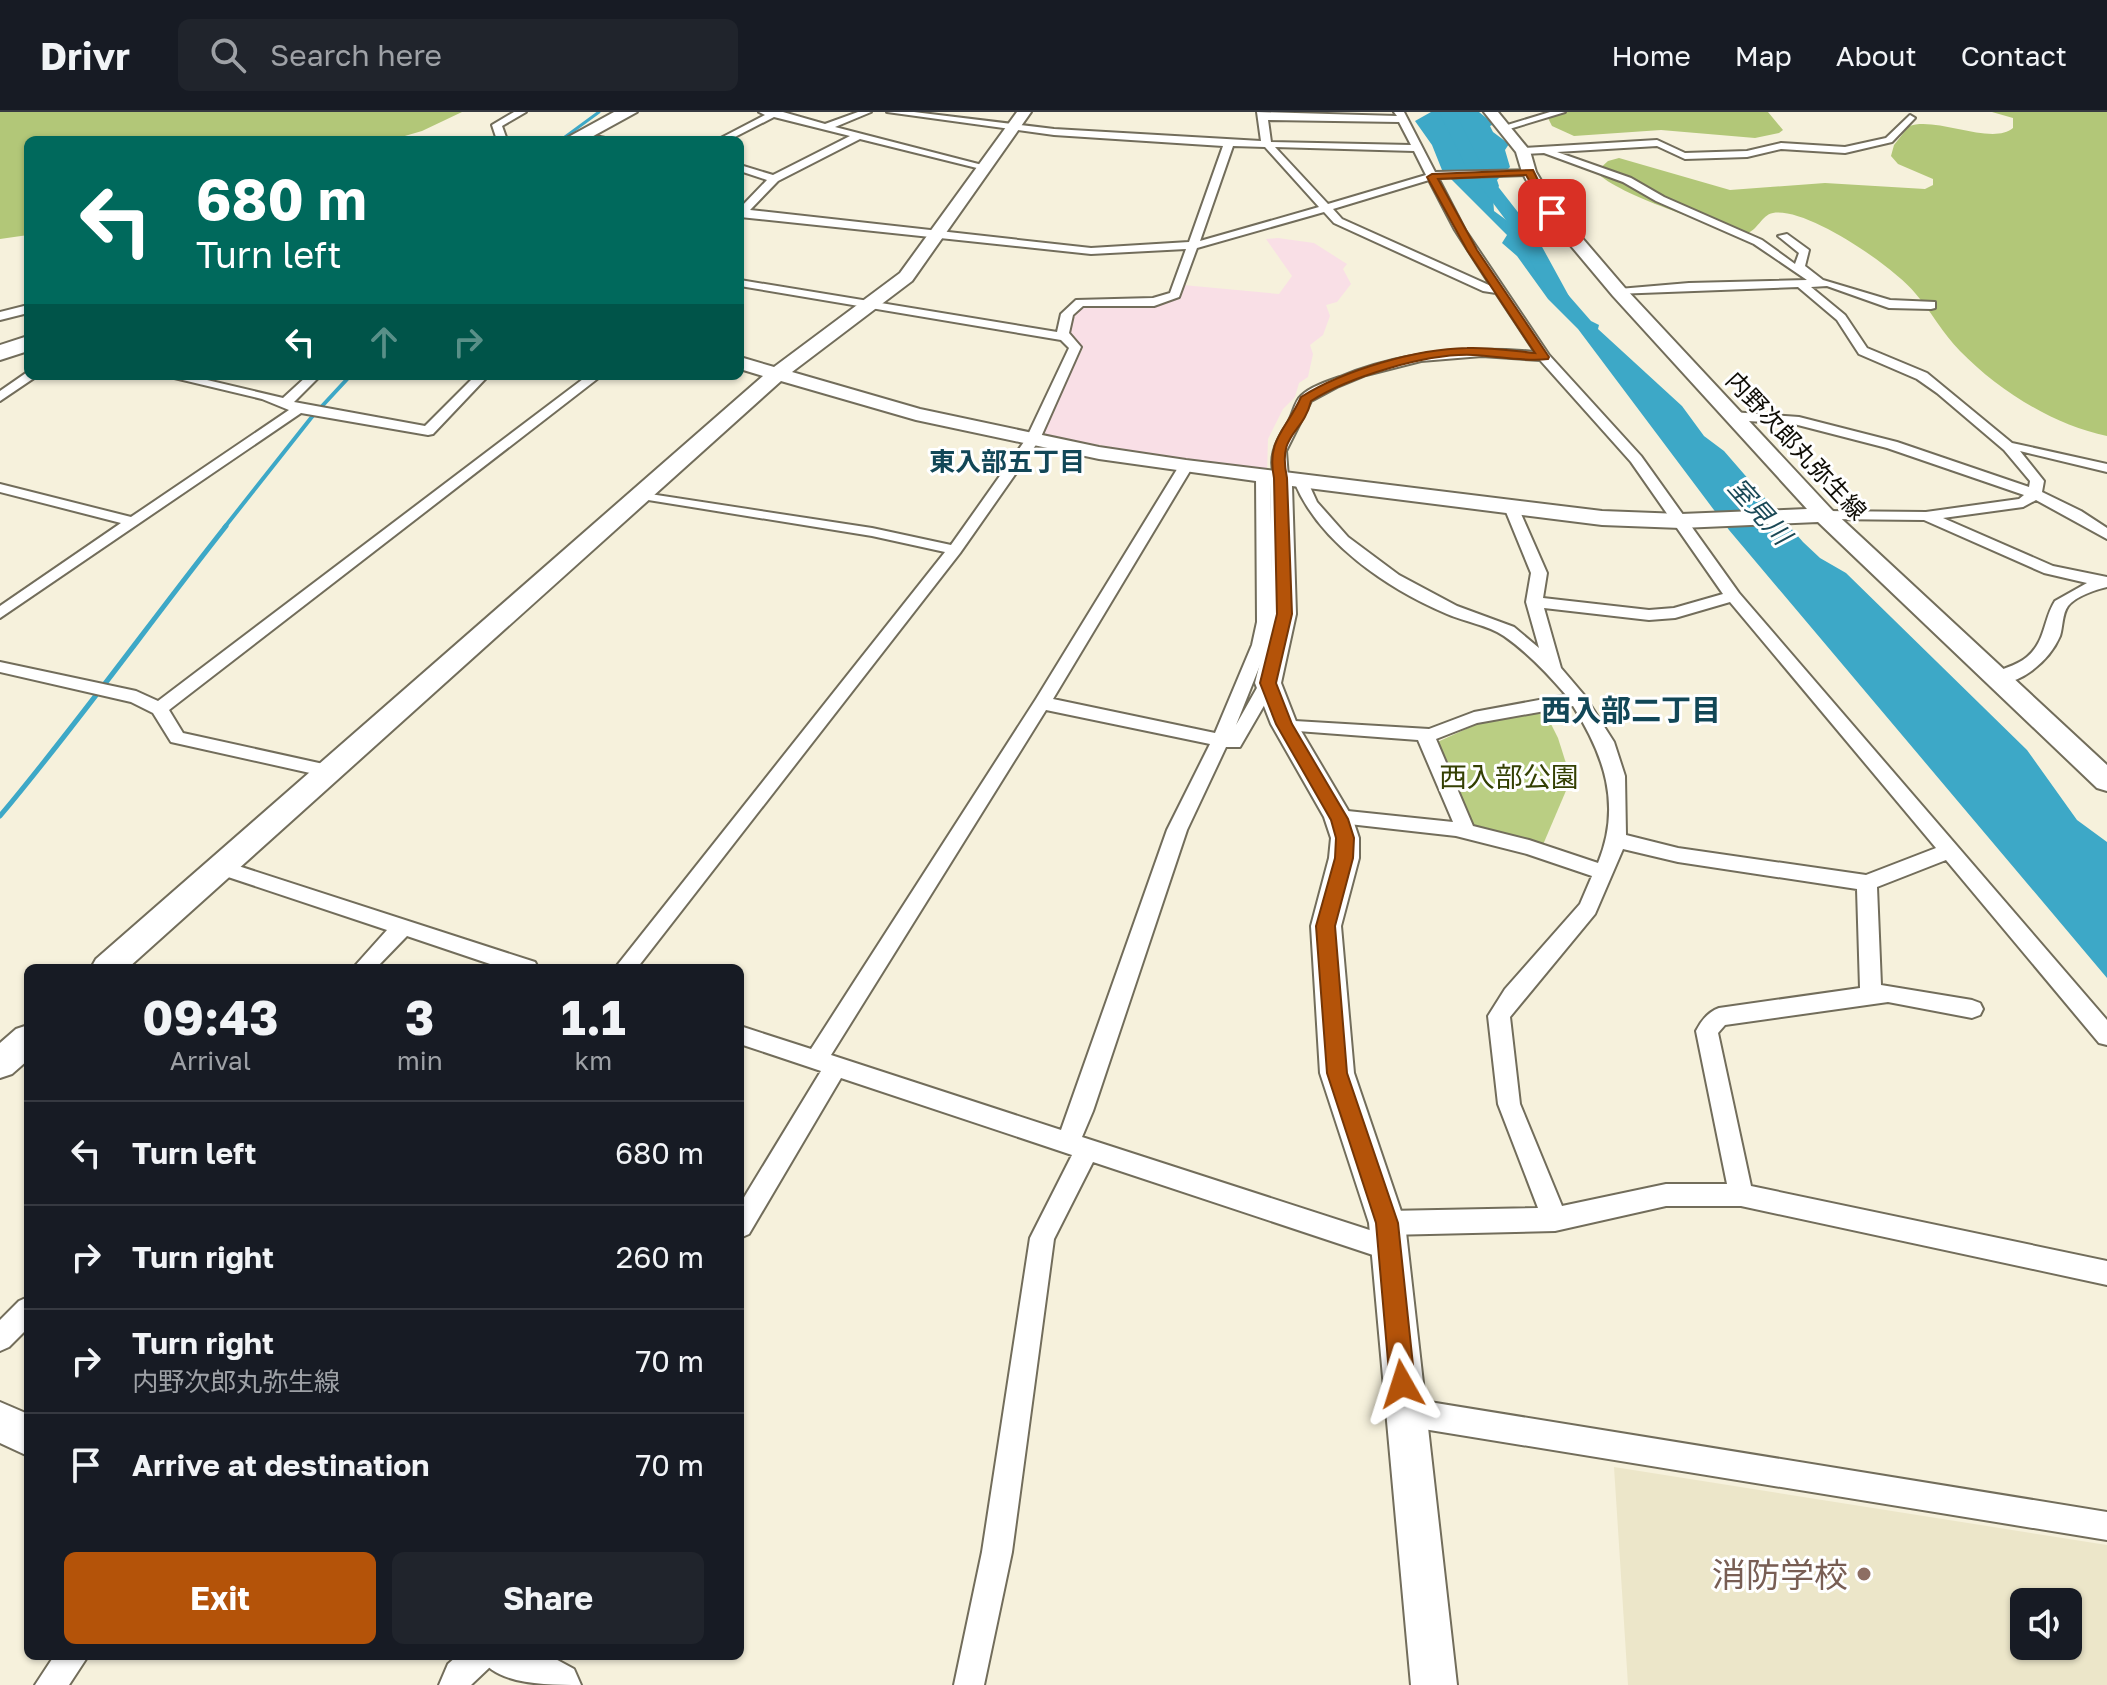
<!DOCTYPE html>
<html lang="en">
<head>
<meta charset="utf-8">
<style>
  body { margin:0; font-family:"Golos Text","Noto Sans JP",sans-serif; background:#20242c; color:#f1f3f6; height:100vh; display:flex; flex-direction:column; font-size:30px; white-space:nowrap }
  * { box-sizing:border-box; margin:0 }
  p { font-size:26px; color:#9ea1a6 }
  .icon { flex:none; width:44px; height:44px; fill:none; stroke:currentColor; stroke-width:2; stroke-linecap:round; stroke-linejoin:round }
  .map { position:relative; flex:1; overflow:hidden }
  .panel { position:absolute; left:24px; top:852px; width:720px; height:696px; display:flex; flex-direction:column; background:#171b24; border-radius:12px; box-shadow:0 2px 6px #0004 }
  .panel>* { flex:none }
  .hud { position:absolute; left:24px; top:24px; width:720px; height:244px; border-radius:12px; box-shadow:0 2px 6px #0004; background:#00695c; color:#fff; overflow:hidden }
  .fabs { position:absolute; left:2010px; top:1476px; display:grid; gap:16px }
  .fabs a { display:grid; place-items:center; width:72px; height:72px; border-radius:12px; background:#171b24; box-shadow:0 2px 6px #0004; font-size:40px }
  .pin { position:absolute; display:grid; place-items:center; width:68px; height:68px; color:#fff; margin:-34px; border-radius:16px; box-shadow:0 4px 12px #0006 }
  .me { position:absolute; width:88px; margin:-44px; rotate:354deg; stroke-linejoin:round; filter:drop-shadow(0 0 6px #0008) }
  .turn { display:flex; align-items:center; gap:28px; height:168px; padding:0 40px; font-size:36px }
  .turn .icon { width:104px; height:104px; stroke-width:2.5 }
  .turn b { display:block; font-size:56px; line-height:68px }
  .lanes { display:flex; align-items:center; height:76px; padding:0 40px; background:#0003; justify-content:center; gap:40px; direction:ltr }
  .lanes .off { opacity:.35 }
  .eta { display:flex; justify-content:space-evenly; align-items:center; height:136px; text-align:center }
  .eta b { font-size:48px; font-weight:700; line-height:56px }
  .action { display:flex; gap:16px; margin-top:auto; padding:16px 40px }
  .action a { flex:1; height:92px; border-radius:12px; background:#b45309; color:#fff; font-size:32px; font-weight:700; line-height:92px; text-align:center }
  .action a+a { background:#20242c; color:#f1f3f6 }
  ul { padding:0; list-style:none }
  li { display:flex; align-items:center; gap:24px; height:104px; padding:0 40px; border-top:2px solid #363941 }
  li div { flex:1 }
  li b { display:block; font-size:30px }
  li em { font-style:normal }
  header { display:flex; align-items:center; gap:48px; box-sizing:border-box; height:112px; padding:0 40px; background:#171b24; border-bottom:2px solid #363941 }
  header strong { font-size:38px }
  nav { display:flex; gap:44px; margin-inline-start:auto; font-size:28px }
  .search { width:560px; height:72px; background:#20242c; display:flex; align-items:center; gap:20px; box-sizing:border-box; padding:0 28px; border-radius:12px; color:#9ea1a6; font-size:30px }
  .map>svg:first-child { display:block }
</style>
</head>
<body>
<header>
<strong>Drivr</strong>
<div class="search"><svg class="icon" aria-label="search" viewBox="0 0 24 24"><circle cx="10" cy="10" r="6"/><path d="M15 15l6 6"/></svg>Search here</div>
<nav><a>Home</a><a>Map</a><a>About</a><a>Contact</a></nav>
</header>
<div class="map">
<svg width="2107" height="1573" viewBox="0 0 2107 1573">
  <rect width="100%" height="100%" fill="#f6f1dc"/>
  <!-- industrial -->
  <path fill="#f9dfe6" d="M1278,126L1314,131L1347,152L1343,157L1351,172L1337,190L1326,193L1330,204L1323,223L1310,233L1313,242L1308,265L1299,271L1295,285L1283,297L1268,327L1267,361L1039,323L1083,236L1068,219L1072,202L1082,192H1161L1183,173L1279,182L1292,164L1266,127Z"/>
  <!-- built -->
  <path fill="#ece6c9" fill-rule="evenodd" d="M1614,1355L2107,1433V1573H1628ZM2024,1490H2068V1534H2024Z"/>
  <!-- green -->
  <path fill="#bace83" d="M1545,600L1558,626L1571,667L1542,735L1471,715L1433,632L1477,612Z"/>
  <!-- forest -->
  <path fill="#b2c778" d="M0,0H462L422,19L391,28H28V123L0,127Z
    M1545,0H1768L1783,18L1779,21L1755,26L1661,18L1574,24L1552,14Z
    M1992,0H2107V324C2053,313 1998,278 1960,239C1943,222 1931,199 1915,181C1894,155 1807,95 1773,101C1761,103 1758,119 1745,122C1710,112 1620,84 1596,60L1608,49L1619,46L1730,78L1825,71L1925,77L1933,73V67L1898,52L1891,44L1894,33L1909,14C1937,4 1992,34 2013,16V6Z"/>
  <!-- water -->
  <path fill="#3da8c7" d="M1431,0H1479L1494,12L1490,14L1493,20L1509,32L1505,38L1510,55L1497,68L1499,74L1493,85L1494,99L1520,118L1533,144L1543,148L1556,169L1591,209L1599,213L1598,217L1682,294L1704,324L1724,339L1803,430L1820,446L1846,461L2027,638L2077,708L2107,730V866L1729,418L1578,217L1548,187L1517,144L1502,131L1507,123L1442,58L1432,33L1415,9Z"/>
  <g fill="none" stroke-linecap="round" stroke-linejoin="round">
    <!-- stream-far2 -->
    <path stroke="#3da8c7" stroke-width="3" d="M565,25L599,0"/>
    <!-- stream-far1 -->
    <path stroke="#3da8c7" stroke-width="4" d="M224,416L311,306L350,264"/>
    <!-- stream -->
    <path stroke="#3da8c7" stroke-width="5" d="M0,704C79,610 150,510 226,414"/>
    <!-- river -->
    <path fill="#3da8c7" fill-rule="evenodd" d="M1439,0H1455L1482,54L1535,122L1570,186L1567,190H1553L1550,186L1517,123L1466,55Z"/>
    <defs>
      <path id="street" d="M514,0H526L502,14L507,28H497L492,13Z
        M759,0H783L825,12L858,0H871L835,15L990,55L985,58L860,27L778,69L750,98L1091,136L1189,130L1223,34L1054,23L887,0H914L1054,17L1261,29L1257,0L1397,4L1394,0H1404L1435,60L1533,58L1534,60L1529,63L1438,66L1465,118L1549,243L1641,344L1739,481L2107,908V933L2099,931L1946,748L1877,775L1881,873L1972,888L1980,891L1983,897L1980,903L1972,906L1888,890L1725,913L1718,921L1751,1074L2107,1149V1173L1741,1094H1666L1555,1119L1387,1123L1378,1119L1375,1111L1378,1103L1387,1099L1538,1096L1498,992L1488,904L1505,877L1580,792L1592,764L1527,742L1456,724L1331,710L1329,705L1338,698L1453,710L1418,628L1284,618L1278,616L1275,612L1278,608L1429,617L1474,600L1566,583C1548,562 1527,540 1504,524C1488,513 1465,510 1447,502C1388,477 1318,430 1294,369L1301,365L1306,366L1317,390L1348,425L1399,463L1457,494L1514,515L1539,536L1526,490L1531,461L1504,395L1506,392L1511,391L1518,395L1547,461L1543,486L1649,498L1674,496L1723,482L1631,350L1540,248L1482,244L1421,249L1366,263L1337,275L1311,289L1286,339L1288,366L1281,370L1276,369C1267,348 1275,330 1287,312C1293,304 1294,290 1301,284C1310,275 1328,269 1340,265C1402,239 1468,234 1535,240L1496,181L1483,179L1334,111L1324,100L1197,136L1179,185L1154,194H1083L1073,203L1069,221L1081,235L1040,327L960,441L637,856H615L945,440L872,424L642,387L635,383L637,380L872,416L951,433L1026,327L1069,236L1061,228L740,174V168L1057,220L1061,202L1076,188L1153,186L1170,181L1186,137L1091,142L740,105V96L767,68L740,59V53L773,63L850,24L774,5L729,28H717L765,3ZM1268,8L1399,10L1411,33L1271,30ZM1233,34L1265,35L1319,95L1200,129ZM1275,35L1414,39L1426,63L1328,92ZM1429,68L1455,118L1491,174L1342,107L1333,97ZM1730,490L1936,736L1866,763L1678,736L1626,723L1625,664L1614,630L1584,583L1561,556L1544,496L1649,508L1675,506ZM1573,594C1604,643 1622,693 1598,751L1529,728L1473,714L1436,627L1477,611ZM1623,737L1678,750L1857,777L1860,876L1719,896C1708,900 1701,909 1696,919L1727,1072H1666L1562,1094L1520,992L1510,905L1595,802Z
        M1550,0H1565L1506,18L1501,15Z
        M1910,3L1915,6L1892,30L1845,41L1781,37L1747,45L1685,47L1657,34L1557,40L1631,66L1664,85L1762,128L1795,152L1799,141L1778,124L1787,122L1809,138L1805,154L1823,168L1890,188L1935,190V196L1931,197L1889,196L1827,174L1811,175L1845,203L1867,236L1927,261L2012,331L2107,352V360L2020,339L2044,369L2042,380L2081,399L2107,416V427L2036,388L2023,395L1943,406L2053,454L2107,465V475C2095,478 2076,484 2068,494C2062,502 2063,515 2060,524C2050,548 2018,577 1991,570L1989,566C1998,556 2016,555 2027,545C2046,529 2043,508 2055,489L2087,471L2044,461L1924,408L1824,407L1817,403L1824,399L1926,400L2019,387L2024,383L1887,336L1794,312L1732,308L1725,304L1732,300L1799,305L1897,330L2029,375L2030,369L2004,338L1937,281L1917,267L1859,242L1837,208L1798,175L1615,182V178L1619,177L1689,171L1807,168L1754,132L1656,89L1623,70L1544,41L1523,42L1518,39L1523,36L1657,28L1685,41L1747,39L1781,31L1845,35L1886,26Z
        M580,21L605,26L607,28L577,26Z
        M28,193V201L0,208V200Z
        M26,261L37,264L0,289V279Z
        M166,264H190L283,286L307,264H320L294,290L425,314L475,264H488L433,322L428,323L301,301L0,506V494L121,411L0,380V372L131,405L289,298L262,287Z
        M587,264H601L169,598L183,621L328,653L337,659L334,664L328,665L171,630L153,601L131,590L0,560V550L136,579L158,589Z
        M1186,350L1193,354L1053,587L1215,621L1252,533L1257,510L1256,364L1263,360L1270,364L1273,510L1268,533L1236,613L1262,567H1274L1277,571L1240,635H1226L1187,718L1093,999L1082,1025L1388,1124L1397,1128L1400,1136L1397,1144L1388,1148L1093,1050L1054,1127L1012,1440L984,1573H954L982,1440L1030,1126L1072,1043L841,966L749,1122L740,1126V1092L821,959L740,932V914L811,937L1036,587L1179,354ZM1046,598L1210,632L1167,718L1061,1018L831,943Z
        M220,748L535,850L538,856H502L407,824L376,856H353L387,818L213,760L210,755L213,750Z
        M28,1185V1216L9,1235L0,1239V1208L19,1189Z
        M1405,1286L2107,1400V1428L1405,1314L1395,1310L1391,1300L1395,1290Z
        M54,1544H88L69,1573H35Z
        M457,1544H494L490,1555L471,1573H439L448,1552Z"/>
      <path id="secondary" d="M1017,0H1031L912,169L792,260L920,297L1099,335L1186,348L1602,399L1681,402L1807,397L1613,184L1546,104L1522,60L1516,40L1484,0H1498L1530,39L1536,60L1559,99L1625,176L1832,398L2107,653V679L2097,676L1818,410L1681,416L1602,413L1292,374L1296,502L1281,571L1297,612L1352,705L1359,726V746L1341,814L1354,961L1405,1111L1457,1573H1411L1369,1111L1320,961L1311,814L1329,746L1331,726L1324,705L1271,612L1255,571L1272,502L1270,371L1099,347L916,308L781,269L128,856H91L96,847L763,264L740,257V245L774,255L900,161Z
        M28,913V948L12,962L0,966V931L16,917Z
        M0,1290L28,1302V1344L0,1331Z
        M479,1544H550L574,1557L581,1573C544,1573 496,1573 479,1544Z"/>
      <path id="highway" d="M614,0H637L586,28H563Z
        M28,224V239L0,248V233Z"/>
    </defs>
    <!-- street casing -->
    <use href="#street" stroke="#726d5b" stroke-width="4"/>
    <!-- secondary casing -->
    <use href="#secondary" stroke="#726d5b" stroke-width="4"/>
    <!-- highway casing -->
    <use href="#highway" stroke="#726d5b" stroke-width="4"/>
    <!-- street -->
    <use href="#street" fill="#fff" fill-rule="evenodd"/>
    <!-- secondary -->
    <use href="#secondary" fill="#fff" fill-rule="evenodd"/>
    <!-- highway -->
    <use href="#highway" fill="#fff" fill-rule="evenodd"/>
  </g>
  <!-- route -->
  <path fill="#b45309" stroke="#753606" stroke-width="2" d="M1533,58L1555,103H1549L1526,63L1438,67L1477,138L1549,245L1548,247C1524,250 1497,244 1473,243C1427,241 1349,265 1311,289C1303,323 1277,320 1287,366L1292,502L1276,571L1292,612L1348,707L1354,726L1353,746L1335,814L1347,961L1398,1111L1415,1272L1411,1281L1402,1285L1394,1281L1390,1272L1376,1111L1327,961L1316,814L1335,746L1336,726L1331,708L1276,612L1260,571L1277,502L1274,366C1266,327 1287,317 1301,285C1344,258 1416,237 1467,236C1489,235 1513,239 1535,241L1467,138L1427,65L1432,62Z"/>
  <!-- markers -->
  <circle fill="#8d6e63" stroke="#fff" stroke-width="3" cx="1864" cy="1462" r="8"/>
  <g text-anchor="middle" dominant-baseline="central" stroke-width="6" stroke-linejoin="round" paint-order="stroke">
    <!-- far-street labels -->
    <g font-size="24" fill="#0f0d06" stroke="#fff">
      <text transform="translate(1797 333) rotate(47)">内野次郎丸弥生線</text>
    </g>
    <!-- far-neighbourhood labels -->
    <g font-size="26" font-weight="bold" fill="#124757" stroke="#fff">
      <text x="1007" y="349">東入部五丁目</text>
    </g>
    <!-- far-water labels -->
    <g font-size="26" font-style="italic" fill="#1b4957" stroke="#fff">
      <text transform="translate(1760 399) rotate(48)">室見川</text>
    </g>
    <!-- park labels -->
    <g font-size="28" fill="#344003" stroke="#fff">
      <text x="1509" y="664">西入部公園</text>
    </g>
    <!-- neighbourhood labels -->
    <g font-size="30" font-weight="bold" fill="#124757" stroke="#fff">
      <text x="1631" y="598">西入部二丁目</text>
    </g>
    <!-- near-education labels -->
    <g font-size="34" fill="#785e54" stroke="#fff" text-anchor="end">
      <text x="1848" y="1462">消防学校</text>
    </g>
  </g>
</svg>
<div class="fabs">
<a><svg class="icon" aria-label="sound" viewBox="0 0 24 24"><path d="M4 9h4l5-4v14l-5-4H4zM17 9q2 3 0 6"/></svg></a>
</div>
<div class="pin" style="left:1552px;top:101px;background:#d93025"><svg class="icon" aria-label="arrive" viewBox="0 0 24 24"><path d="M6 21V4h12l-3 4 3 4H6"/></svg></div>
<svg class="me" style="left:1402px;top:1272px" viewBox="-20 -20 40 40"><path d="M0-17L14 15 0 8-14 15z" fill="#b45309" stroke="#fff" stroke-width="4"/></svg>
<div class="hud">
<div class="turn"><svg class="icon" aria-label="left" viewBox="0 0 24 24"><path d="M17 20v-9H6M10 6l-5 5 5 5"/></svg><div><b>680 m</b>Turn left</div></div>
<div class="lanes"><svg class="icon" aria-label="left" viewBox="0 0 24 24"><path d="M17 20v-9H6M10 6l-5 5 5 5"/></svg><svg class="icon off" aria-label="ahead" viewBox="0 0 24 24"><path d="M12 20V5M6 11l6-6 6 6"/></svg><svg class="icon off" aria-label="right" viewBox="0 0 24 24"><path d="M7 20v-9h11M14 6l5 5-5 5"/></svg></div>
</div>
<section class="panel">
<div class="eta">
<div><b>09:43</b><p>Arrival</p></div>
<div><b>3</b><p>min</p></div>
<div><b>1.1</b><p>km</p></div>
</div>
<ul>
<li><svg class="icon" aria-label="left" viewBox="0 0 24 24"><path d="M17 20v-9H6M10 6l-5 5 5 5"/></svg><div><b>Turn left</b></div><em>680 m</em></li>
<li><svg class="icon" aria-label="right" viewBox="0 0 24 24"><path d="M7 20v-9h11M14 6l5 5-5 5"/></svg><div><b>Turn right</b></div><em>260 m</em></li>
<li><svg class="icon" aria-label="right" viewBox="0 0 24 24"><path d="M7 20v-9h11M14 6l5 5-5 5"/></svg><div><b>Turn right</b><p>内野次郎丸弥生線</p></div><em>70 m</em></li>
<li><svg class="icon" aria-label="arrive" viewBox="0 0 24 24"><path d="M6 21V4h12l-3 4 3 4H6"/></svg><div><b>Arrive at destination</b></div><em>70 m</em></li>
</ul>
<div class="action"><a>Exit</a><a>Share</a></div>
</section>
</div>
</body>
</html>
